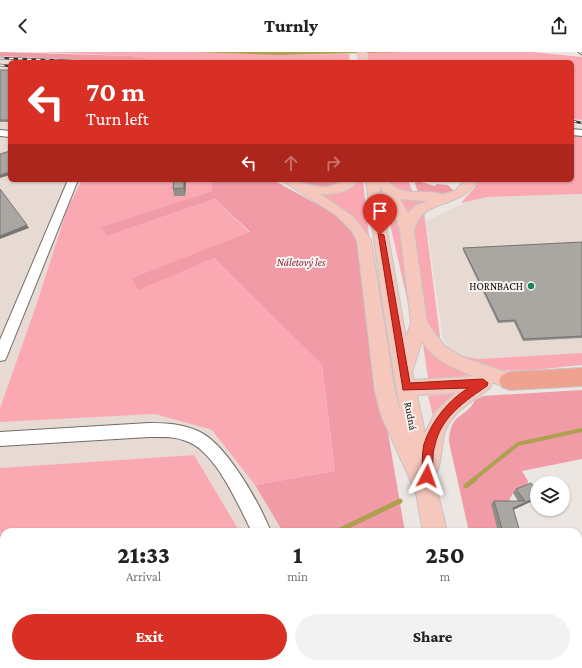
<!DOCTYPE html>
<html lang="en">
<head>
<meta charset="utf-8">
<style>
  body { margin:0; font-family:"Crimson Pro",serif; background:#f2f2f2; color:#222; height:100vh; display:flex; flex-direction:column; font-size:15px; white-space:nowrap }
  * { box-sizing:border-box; margin:0 }
  p { font-size:13px; color:#767676 }
  .icon { flex:none; width:22px; height:22px; fill:none; stroke:currentColor; stroke-width:2; stroke-linecap:round; stroke-linejoin:round }
  .map { position:relative; flex:1; overflow:hidden }
  .sheet { position:absolute; left:0px; top:476px; width:582px; height:140px; display:flex; flex-direction:column; background:#fff; border-radius:12px 12px 0 0; box-shadow:0 1px 3px #0004 }
  .sheet>* { flex:none }
  .top-card { position:absolute; left:8px; top:8px; width:566px; height:122px; border-radius:6px; box-shadow:0 1px 3px #0004; background:#d93025; color:#fff; overflow:hidden }
  .fabs { position:absolute; left:530px; top:424px; display:grid; gap:8px }
  .fabs a { display:grid; place-items:center; width:40px; height:40px; border-radius:50%; background:#fff; box-shadow:0 1px 3px #0004; font-size:20px }
  .pin { position:absolute; display:grid; place-items:center; width:34px; height:34px; color:#fff; margin:-41px -17px; border-radius:50% 50% 50% 0; rotate:-45deg; box-shadow:0 0 4px #0007 }
  .pin .icon { rotate:45deg }
  .me { position:absolute; width:44px; margin:-22px; rotate:4deg; stroke-linejoin:round; filter:drop-shadow(0 0 3px #0008) }
  .turn { display:flex; align-items:center; gap:14px; height:84px; padding:0 12px; font-size:18px }
  .turn .icon { width:52px; height:52px; stroke-width:2.5 }
  .turn b { display:block; font-size:28px; line-height:34px }
  .lanes { display:flex; align-items:center; height:38px; padding:0 12px; background:#0003; justify-content:center; gap:20px; direction:ltr }
  .lanes .off { opacity:.35 }
  .eta { display:flex; justify-content:space-evenly; align-items:center; height:68px; text-align:center }
  .eta b { font-size:24px; font-weight:800; line-height:28px }
  .button { display:flex; gap:8px; margin-top:auto; padding:8px 12px }
  .button a { flex:1; height:46px; border-radius:24px; background:#d93025; color:#fff; font-size:16px; font-weight:800; line-height:46px; text-align:center }
  .button a+a { background:#f2f2f2; color:#222 }
  header { display:flex; justify-content:space-between; align-items:center; height:52px; padding:0 12px; background:#fff; font-size:18px; font-weight:800 }
  .map>svg:first-child { display:block }
</style>
</head>
<body>
<header><svg class="icon" aria-label="back" viewBox="0 0 24 24"><path d="M15 5l-7 7 7 7"/></svg>Turnly<svg class="icon" aria-label="share" viewBox="0 0 24 24"><path d="M12 15V3M7 8l5-5 5 5M5 13v7h14v-7"/></svg></header>
<div class="map">
<svg width="582" height="616" viewBox="0 0 582 616">
  <rect width="100%" height="100%" fill="#ebe6e2"/>
  <!-- built -->
  <path fill="#e7dad2" d="M0,4L123,10H10V128H82L67,157L37,251L0,356Z
    M582,142V301L478,307L463,304L451,298L443,287L426,169L469,149L487,145Z
    M155,362L212,378L255,433L283,480H240L194,403L0,416V370Z"/>
  <!-- green -->
  <path fill="#faa9b2" d="M44,0H192L277,3L349,2L350,10H164L132,4Z
    M368,0H532L582,5V68L572,67V10H368Z
    M572,83L582,84V142L487,145L461,151L474,136L478,128H572Z
    M82,128H212V139L102,175L107,184L215,147L250,181L133,226L138,237L214,206L322,313L335,419L255,433L212,378L155,362L0,370V356L37,251L67,157Z
    M357,128H363L369,185L310,140Z
    M387,128H408L413,141L396,138Z
    M384,139L399,166L410,260L383,141Z
    M397,143L432,148L407,162Z
    M424,159L441,293L427,273L413,177Z
    M423,292H426L475,323L428,327Z
    M451,298L463,304L478,307L582,301V313C541,316 484,330 451,298Z
    M453,342V346L441,353L434,368L428,344Z
    M194,403L240,480H4V612H36L28,616H0V416Z"/>
  <!-- forest -->
  <path fill="#f19ba6" d="M0,0L132,4L164,10H123L0,4Z
    M212,128H273L328,158L347,172L358,192L371,282L405,480H283L255,433L335,419L322,313L214,206L138,238L132,226L250,180L215,147L107,184L101,175L212,139Z
    M295,128H348C329,136 314,138 295,128Z
    M414,128L435,134L436,132L448,133L454,139L431,144H419Z
    M582,338V407L522,419L528,429L527,435L513,441L507,452L498,480H469L449,390C450,359 466,367 475,348L483,344Z
    M36,612H264L251,616H28Z"/>
  <!-- water -->
  <path fill="#aea04f" d="M192,0H405L277,3Z"/>
  <g fill="none" stroke-linecap="round" stroke-linejoin="round">
    <!-- stream-far1 -->
    <path stroke="#aea04f" stroke-width="4" d="M473,428L518,392L582,378"/>
    <!-- stream -->
    <path stroke="#aea04f" stroke-width="5" d="M466,434L475,427
      M336,480L400,449
      M17,616L26,612"/>
    <defs>
      <path id="minor" d="M572,77L582,78V84L572,83Z
        M0,78L10,79V85L0,84Z
        M68,128H78L7,304L5,308L0,309V288Z
        M149,371C167,371 184,372 200,380C227,393 260,452 271,480H252C238,453 216,399 186,389C174,384 161,385 149,385L0,394V380Z"/>
      <path id="major" d="M358,0H366L367,10H359Z
        M281,128C296,128 308,134 323,135C333,135 338,130 347,128C350,127 355,128 359,128C351,140 334,143 320,142L354,165L371,188L395,340L401,364L384,261L366,128H388C401,148 427,135 444,143L456,138L465,128H477C459,160 422,144 414,179L427,270L436,283L445,294L462,305L517,324L519,329L517,334L510,337L492,330L490,336C473,348 453,360 445,379C441,391 442,417 434,424L447,480H423L416,441L381,363L375,340L357,188L352,179L336,163ZM379,133L393,157L400,179L411,271L406,286ZM400,147L427,149L415,154L408,161ZM422,289C434,309 453,316 474,324L414,328L412,320ZM455,341L436,359L425,381L417,343Z
        M454,612H482L483,616H455Z"/>
      <path id="highway" d="M582,316V334L510,338L502,335L499,329L502,323L510,320Z
        M582,557V587L578,588V558Z
        M578,598L582,599V616H533L534,612H578Z
        M266,612H303L301,616H265Z
        M341,612H387L385,616H340Z"/>
    </defs>
    <!-- minor casing -->
    <use href="#minor" stroke="#716c69" stroke-width="2"/>
    <!-- major casing -->
    <use href="#major" stroke="#c5c5c4" stroke-width="2"/>
    <!-- highway casing -->
    <use href="#highway" stroke="#c5c5c4" stroke-width="2"/>
    <!-- minor -->
    <use href="#minor" fill="#fff" fill-rule="evenodd"/>
    <!-- major -->
    <use href="#major" fill="#f6c7bc" fill-rule="evenodd"/>
    <!-- highway -->
    <use href="#highway" fill="#f0a290" fill-rule="evenodd"/>
    <defs>
      <path id="rail" d="M579,0L582,2
        M0,6L94,10
        M0,13L10,14
        M572,69L582,71"/>
    </defs>
    <!-- rail casing -->
    <use href="#rail" stroke="#3b3837" stroke-width="2.5"/>
    <!-- rail -->
    <use href="#rail" stroke="#f9f3ef" stroke-width="1.5" stroke-dasharray="4.5" stroke-linecap="butt"/>
  </g>
  <!-- wall -->
  <path fill="#928f8b" d="M0,18H10V70H0Z
    M186,131L185,144H174L173,137Z
    M582,190V286L523,289L514,270L498,271L463,198V196Z
    M516,437L537,439L513,458L520,480H498L491,452L494,449H518L513,441Z"/>
  <!-- shaded-wall -->
  <path fill="#777471" d="M10,120V123L0,126V123Z
    M184,128H186V131L185,144L184,136Z
    M27,173L29,176L0,187V184Z
    M537,445V447L509,460L513,456Z"/>
  <!-- building -->
  <path fill="#aaa6a2" stroke="#777471" d="M0,18H10V68H0Z
    M10,99V120L0,123V102Z
    M174,128H184V136L173,137Z
    M0,137L27,173L0,184Z
    M582,190V284L524,287L515,268L499,269L463,196Z
    M531,431L537,439V445L513,456L520,480H503L494,449H525L516,437Z"/>
  <!-- route -->
  <path fill="#d93025" stroke="#8d1f18" d="M378,181L384,183L410,331L483,327L488,331L487,334C465,349 441,365 435,393C432,402 433,414 433,424L431,427L427,429L423,427L422,424C422,414 422,401 424,392C432,368 448,349 468,336L403,338Z"/>
  <!-- markers -->
  <circle fill="#1a8561" stroke="#f9f3ef" stroke-width="1.5" cx="531" cy="234" r="4"/>
  <g text-anchor="middle" dominant-baseline="central" stroke-width="4" stroke-linejoin="round" paint-order="stroke">
    <!-- park labels -->
    <g font-size="11" font-style="italic" fill="#842138" stroke="#f9f3ef">
      <text x="301" y="210">Náletový les</text>
    </g>
    <!-- poi labels -->
    <g font-size="11" fill="#0e0c0b" stroke="#f9f3ef" text-anchor="end">
      <text x="523" y="234">HORNBACH</text>
    </g>
    <!-- street labels -->
    <g font-size="11" fill="#0e0c0b" stroke="#f9f3ef">
      <text transform="translate(411 364) rotate(79)">Rudná</text>
    </g>
  </g>
</svg>
<div class="fabs">
<a><svg class="icon" aria-label="layers" viewBox="0 0 24 24"><path d="M12 4l9 5-9 5-9-5zM3 14l9 5 9-5"/></svg></a>
</div>
<div class="pin" style="left:380px;top:183px;background:#d93025"><svg class="icon" aria-label="arrive" viewBox="0 0 24 24"><path d="M6 21V4h12l-3 4 3 4H6"/></svg></div>
<svg class="me" style="left:427px;top:424px" viewBox="-20 -20 40 40"><path d="M0-17L14 15 0 8-14 15z" fill="#d93025" stroke="#fff" stroke-width="4"/></svg>
<div class="top-card">
<div class="turn"><svg class="icon" aria-label="left" viewBox="0 0 24 24"><path d="M17 20v-9H6M10 6l-5 5 5 5"/></svg><div><b>70 m</b>Turn left</div></div>
<div class="lanes"><svg class="icon" aria-label="left" viewBox="0 0 24 24"><path d="M17 20v-9H6M10 6l-5 5 5 5"/></svg><svg class="icon off" aria-label="ahead" viewBox="0 0 24 24"><path d="M12 20V5M6 11l6-6 6 6"/></svg><svg class="icon off" aria-label="right" viewBox="0 0 24 24"><path d="M7 20v-9h11M14 6l5 5-5 5"/></svg></div>
</div>
<section class="sheet">
<div class="eta">
<div><b>21:33</b><p>Arrival</p></div>
<div><b>1</b><p>min</p></div>
<div><b>250</b><p>m</p></div>
</div>
<div class="button"><a>Exit</a><a>Share</a></div>
</section>
</div>
</body>
</html>
